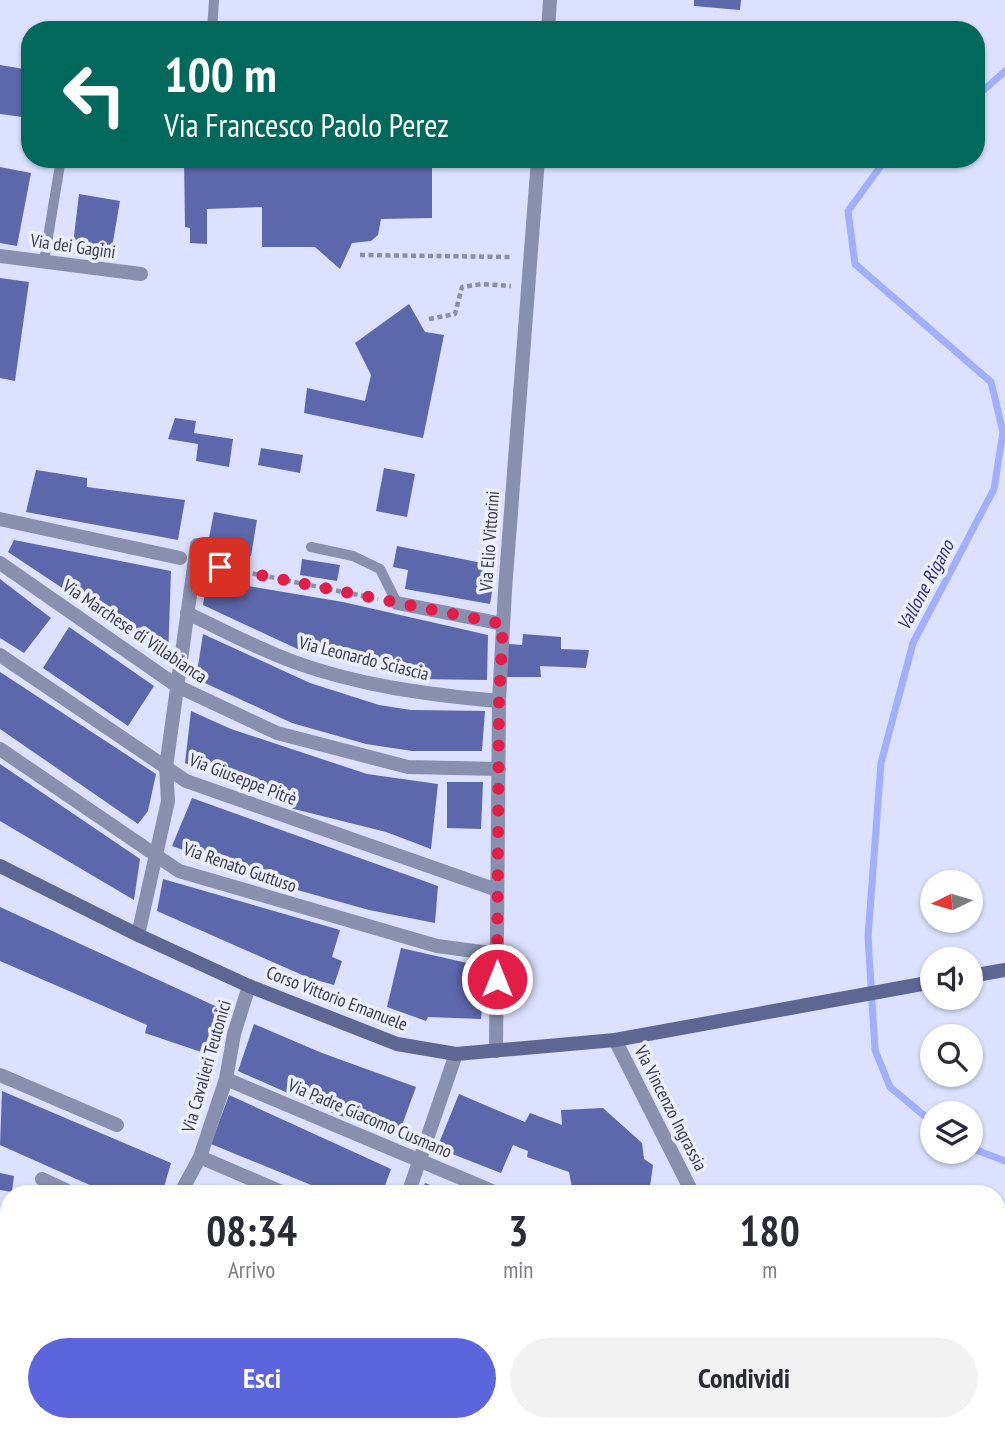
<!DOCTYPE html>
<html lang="it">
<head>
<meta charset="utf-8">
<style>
  body { margin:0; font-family:"PT Sans Narrow",sans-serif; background:#f2f2f3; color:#2b2b33; height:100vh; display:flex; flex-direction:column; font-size:26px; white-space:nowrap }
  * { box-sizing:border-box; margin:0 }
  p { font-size:23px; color:#7c7c81 }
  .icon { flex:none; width:38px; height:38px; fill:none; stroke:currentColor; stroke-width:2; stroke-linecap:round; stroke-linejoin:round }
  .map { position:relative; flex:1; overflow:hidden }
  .side { position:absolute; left:0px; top:1185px; width:1006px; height:247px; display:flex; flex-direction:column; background:#fff; border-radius:28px 28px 0 0; box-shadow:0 2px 5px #0004 }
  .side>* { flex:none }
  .guide { position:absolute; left:21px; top:21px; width:964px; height:147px; border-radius:28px; box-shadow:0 2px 5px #0004; background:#00695c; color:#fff; overflow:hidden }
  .needle { width:46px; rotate:265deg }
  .controls { position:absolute; left:920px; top:870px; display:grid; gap:14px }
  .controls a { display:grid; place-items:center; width:63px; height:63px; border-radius:50%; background:#fff; box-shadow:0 2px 5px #0004; font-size:35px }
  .pin { position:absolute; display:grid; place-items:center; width:60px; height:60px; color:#fff; margin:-30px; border-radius:14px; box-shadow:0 4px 10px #0006 }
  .me { position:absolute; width:77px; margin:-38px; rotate:0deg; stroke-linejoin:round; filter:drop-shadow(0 0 5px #0008) }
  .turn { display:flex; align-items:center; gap:24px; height:147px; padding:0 28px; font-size:32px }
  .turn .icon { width:91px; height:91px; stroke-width:2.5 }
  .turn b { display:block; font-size:49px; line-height:60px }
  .eta { display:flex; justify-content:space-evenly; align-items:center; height:119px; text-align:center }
  .eta b { font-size:42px; font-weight:700; line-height:49px }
  .primary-button { display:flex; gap:14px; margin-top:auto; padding:14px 28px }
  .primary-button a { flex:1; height:80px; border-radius:42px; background:#5c65dc; color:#fff; font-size:28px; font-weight:700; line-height:80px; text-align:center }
  .primary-button a+a { background:#f2f2f3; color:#2b2b33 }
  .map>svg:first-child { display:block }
</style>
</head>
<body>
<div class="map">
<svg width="1005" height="1430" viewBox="0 0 1005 1430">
  <rect width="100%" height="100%" fill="#dbe1fe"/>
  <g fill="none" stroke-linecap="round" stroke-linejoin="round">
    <!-- stream -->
    <path stroke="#a2affa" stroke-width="7" d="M976,97L1005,71
      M886,159L848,211L855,264L991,382L1003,432L994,489L913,643L881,763L868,937L875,1050L890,1087L933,1123
      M971,1148L1005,1161"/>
  </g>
  <!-- building -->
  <path fill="#5d67ab" d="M694,0H741L740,10L694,6Z
    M0,65L30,70V118L0,114Z
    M184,159H432V218L381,219L378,235L371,241L352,243L340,269L315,247H262V207L207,209V244L190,243V228L185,227Z
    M0,167L31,173L17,246L0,243Z
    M79,194L120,201L110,259L72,253Z
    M0,278L29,282L15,381L0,378Z
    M409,304L425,332L444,335L423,438L304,413L307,388L365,401L371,375L355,343Z
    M175,418L196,421L194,433L233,439L229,467L196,461L198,444L168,439Z
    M261,448L303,455L300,473L258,465Z
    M384,468L415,474L407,517L376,511Z
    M36,470L87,478V487L185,500L178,540L26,512Z
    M214,512L257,520L251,556L207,548Z
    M14,540L171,571L168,658L8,552Z
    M397,546L487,564L483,585L493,586L490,604L405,589L408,570L393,567Z
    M302,559L340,565L337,581L300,575Z
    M0,579L51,618L24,653L0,638Z
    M207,579L343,602L488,635L487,680L413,679L304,652L203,605Z
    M69,627L154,686L128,726L43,668Z
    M203,634L310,683L379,705L411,710L485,711L482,751H412L366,744L292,723L196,679Z
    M523,634L561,637V649L589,650L586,668L540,666L541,677H507V644L522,645Z
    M0,672L156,774L148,811L138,824L0,729Z
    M191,711L231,729L367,774L438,784L431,849L386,832L294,809L185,763Z
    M0,764L140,859L134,900L0,821Z
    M447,782H483L481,829L447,828Z
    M192,798L438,886L435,923L369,910L283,886L172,846Z
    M163,879L340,930L332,957L342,961L334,985L309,978L157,911Z
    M0,907L226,1011L210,1055L145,1033L147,1025L0,961Z
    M401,948L485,967L481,1019L428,1017L426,1021L387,1007Z
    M254,1024L322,1053L416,1087L398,1136L333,1113L238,1071Z
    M2,1091L171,1163L162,1194H110L0,1145Z
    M459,1094L525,1122L530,1113L562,1125L561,1110L603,1108L642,1143L644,1159L653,1165L650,1187L573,1193L569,1172L527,1157L528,1151L513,1145L501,1173L437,1148Z
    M229,1095L391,1169L382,1194H333L211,1144Z
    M0,1173L14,1176L12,1192L0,1190Z
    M425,1183L451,1193V1194H421Z
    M411,1423H520L517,1430H420L409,1426Z
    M690,1424V1430H639V1428Z"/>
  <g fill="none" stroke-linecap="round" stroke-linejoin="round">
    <!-- path -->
    <path stroke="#8b90a5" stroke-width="4.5" stroke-dasharray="5 3.5" stroke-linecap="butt" d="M360,255L512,257
      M429,319L455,314L462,287L482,284L511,286
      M211,565L378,599"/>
    <!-- service -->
    <path stroke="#888faf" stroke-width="10" d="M212,30L214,0
      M44,261L61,159
      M311,547L353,556L380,569L397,603"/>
    <!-- minor -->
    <path stroke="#888faf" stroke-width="14" d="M548,30L550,0
      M0,256L141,274
      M0,519L180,558
      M0,563L177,686L277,733L408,767L499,769
      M397,603L503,624
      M187,613C223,630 258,649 294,662C360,686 430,695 499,701
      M0,655L186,781L497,890
      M0,749L179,871L437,946L497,954
      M138,935L168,801L166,767L197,545
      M496,1051L499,701L505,590L538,159
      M0,1075L117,1125
      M226,1079L499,1194
      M200,1157L286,1194
      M42,1179L74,1194
      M180,1194L200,1157L226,1079L234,1034L249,986
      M408,1194L456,1054"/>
    <!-- tertiary -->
    <path stroke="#888faf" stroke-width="14" d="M615,1040L693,1194
      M730,1423L731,1430"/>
    <!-- secondary -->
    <path stroke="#5e6694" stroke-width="14" d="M0,866L138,935L249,986L397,1044L456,1054L615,1040L933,982
      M971,976L1005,970"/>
  </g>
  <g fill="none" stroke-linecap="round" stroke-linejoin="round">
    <!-- route -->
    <path stroke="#e11d48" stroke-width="12" stroke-dasharray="0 21.6" d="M220,567L503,624L499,701L497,979"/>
  </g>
  <g text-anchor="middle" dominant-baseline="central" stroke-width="7" stroke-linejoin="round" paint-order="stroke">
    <!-- street labels -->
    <g font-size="18" fill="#383b49" stroke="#eceffe">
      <text transform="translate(73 246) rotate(8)">Via dei Gagini</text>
      <text transform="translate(489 541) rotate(-86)">Via Elio Vittorini</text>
      <text transform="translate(135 631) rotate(34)">Via Marchese di Villabianca</text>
      <text transform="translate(364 658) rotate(14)">Via Leonardo Sciascia</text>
      <text transform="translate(243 779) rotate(21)">Via Giuseppe Pitrè</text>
      <text transform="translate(240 867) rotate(19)">Via Renato Guttuso</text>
      <text transform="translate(337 998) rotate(21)">Corso Vittorio Emanuele</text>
      <text transform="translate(206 1066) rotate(-74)">Via Cavalieri Teutonici</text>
      <text transform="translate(671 1108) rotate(63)">Via Vincenzo Ingrassia</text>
      <text transform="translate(370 1118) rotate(23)">Via Padre Giacomo Cusmano</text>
    </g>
    <!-- water labels -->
    <g font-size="19" font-style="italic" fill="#2d2f82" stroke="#eceffe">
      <text transform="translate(925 585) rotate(-62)">Vallone Rigano</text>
    </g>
  </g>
</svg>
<div class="controls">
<a><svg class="needle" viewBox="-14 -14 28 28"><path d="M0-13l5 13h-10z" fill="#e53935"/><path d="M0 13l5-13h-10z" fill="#7c7c81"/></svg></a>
<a><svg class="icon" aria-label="sound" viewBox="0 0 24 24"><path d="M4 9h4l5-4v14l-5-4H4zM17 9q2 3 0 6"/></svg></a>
<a><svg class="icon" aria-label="search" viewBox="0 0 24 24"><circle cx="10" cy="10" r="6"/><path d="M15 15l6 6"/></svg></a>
<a><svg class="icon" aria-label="layers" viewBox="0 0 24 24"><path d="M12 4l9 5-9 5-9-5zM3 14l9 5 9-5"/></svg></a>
</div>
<div class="pin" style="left:220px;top:567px;background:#d93025"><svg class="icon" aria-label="arrive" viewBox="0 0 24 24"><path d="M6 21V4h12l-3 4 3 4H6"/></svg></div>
<svg class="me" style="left:497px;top:979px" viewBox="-20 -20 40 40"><circle r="17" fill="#e11d48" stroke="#fff" stroke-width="3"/><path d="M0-11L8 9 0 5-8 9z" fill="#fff"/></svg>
<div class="guide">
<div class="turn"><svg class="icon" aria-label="left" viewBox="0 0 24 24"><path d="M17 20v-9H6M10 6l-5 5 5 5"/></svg><div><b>100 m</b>Via Francesco Paolo Perez</div></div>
</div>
<section class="side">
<div class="eta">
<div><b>08:34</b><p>Arrivo</p></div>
<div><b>3</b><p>min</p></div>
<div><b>180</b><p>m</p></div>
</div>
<div class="primary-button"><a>Esci</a><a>Condividi</a></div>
</section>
</div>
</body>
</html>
